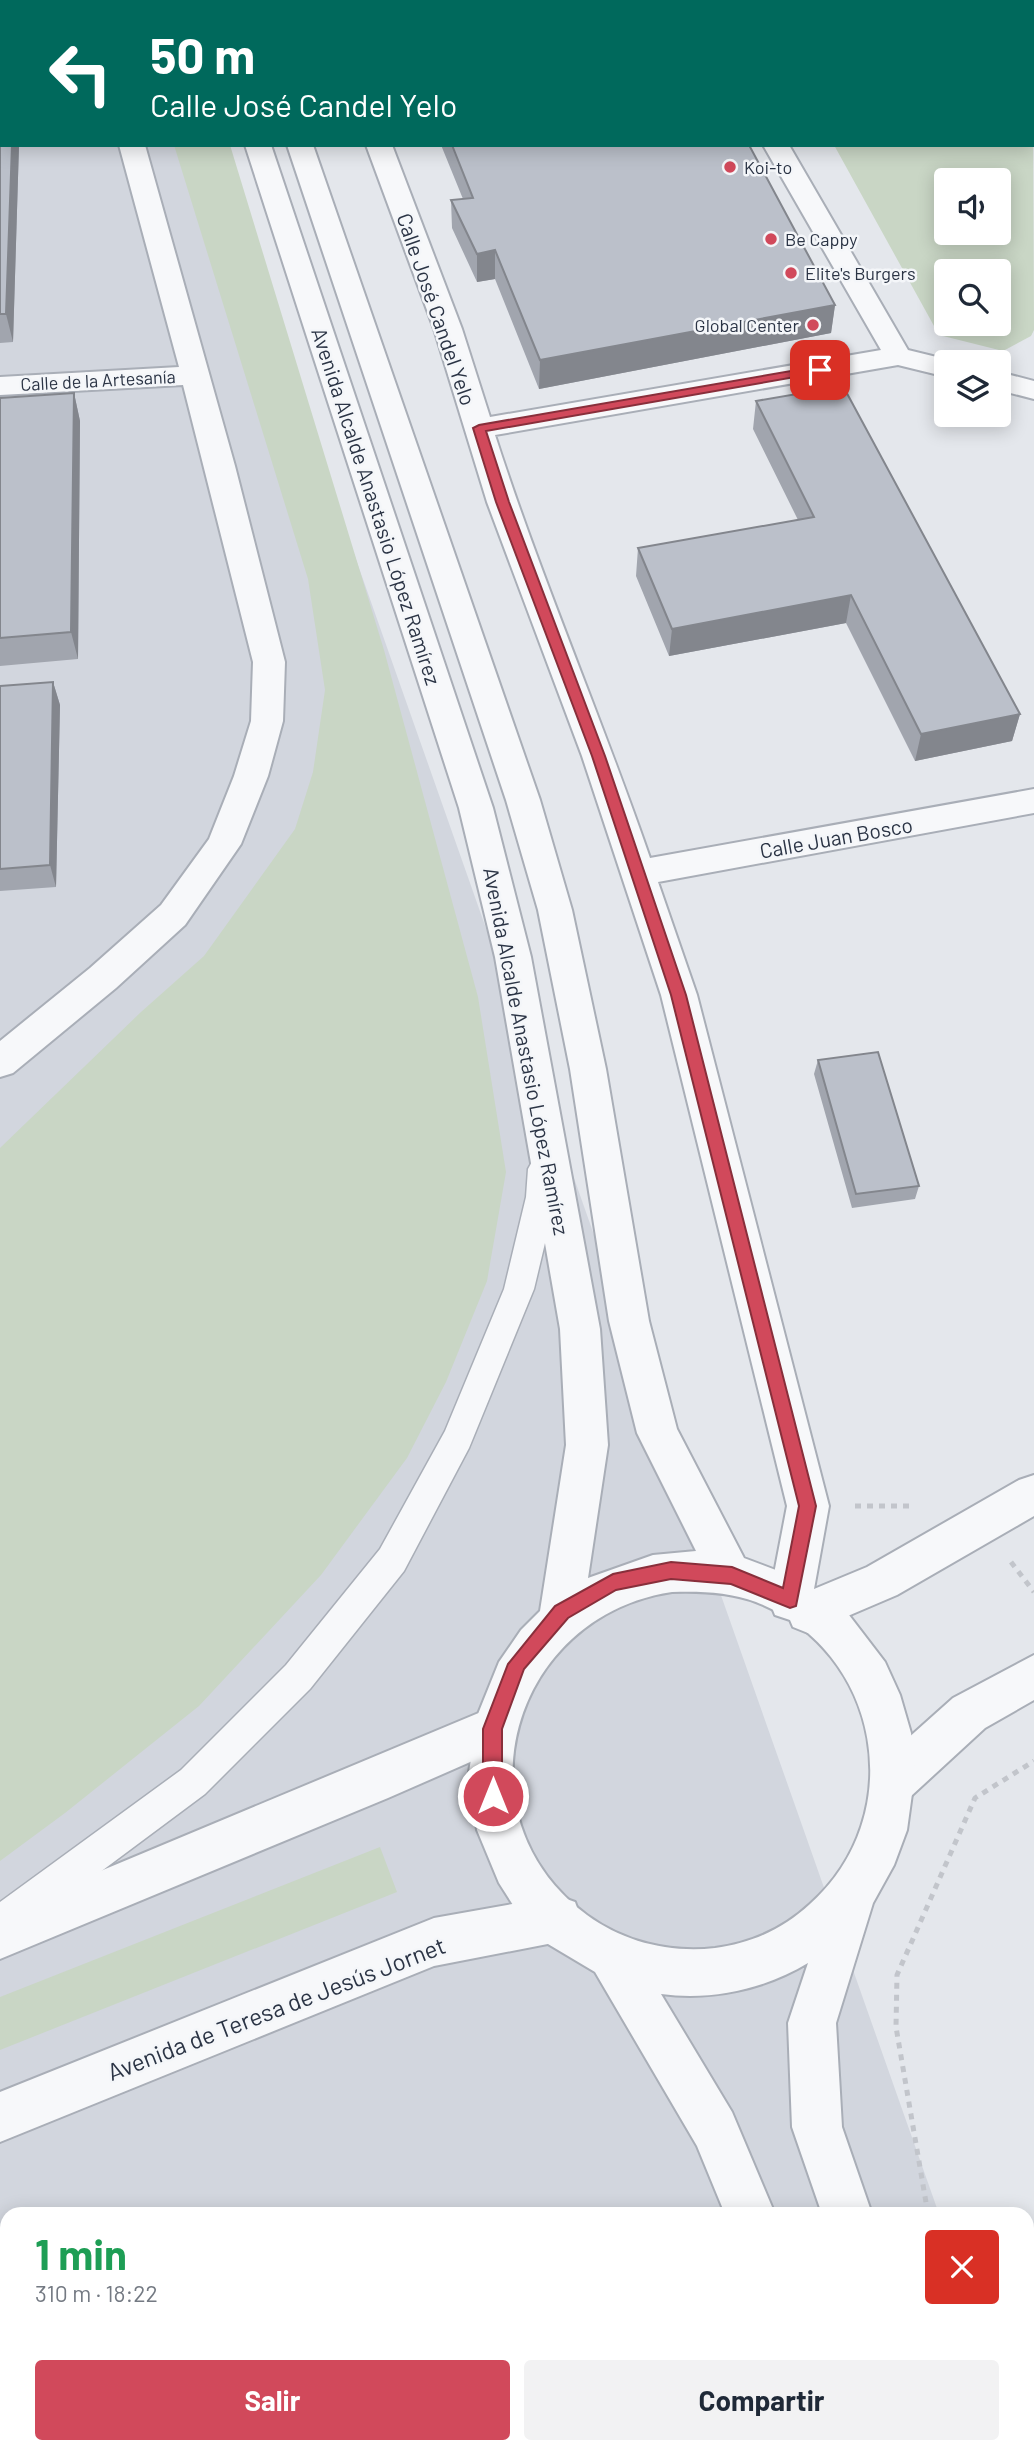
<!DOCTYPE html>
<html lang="es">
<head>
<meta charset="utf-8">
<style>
  body { margin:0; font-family:Barlow,sans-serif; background:#f2f2f3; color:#1f2937; height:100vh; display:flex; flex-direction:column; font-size:26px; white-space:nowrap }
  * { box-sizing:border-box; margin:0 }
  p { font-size:23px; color:#747a83 }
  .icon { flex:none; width:38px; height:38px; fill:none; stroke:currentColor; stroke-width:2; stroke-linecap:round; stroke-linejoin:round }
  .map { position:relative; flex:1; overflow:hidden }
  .drawer { position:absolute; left:0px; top:2207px; width:1034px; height:247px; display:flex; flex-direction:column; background:#fff; border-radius:21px 21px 0 0; box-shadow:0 4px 18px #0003 }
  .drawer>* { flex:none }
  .hud { position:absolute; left:0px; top:0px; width:1034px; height:147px; box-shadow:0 4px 18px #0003; background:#00695c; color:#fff; overflow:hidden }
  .controls { position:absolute; left:934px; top:168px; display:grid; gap:14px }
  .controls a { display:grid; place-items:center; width:77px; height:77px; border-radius:7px; background:#fff; box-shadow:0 4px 18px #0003; font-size:35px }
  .pin { position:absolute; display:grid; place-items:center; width:60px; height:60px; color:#fff; margin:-30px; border-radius:14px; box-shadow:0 4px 10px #0006 }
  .me { position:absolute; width:77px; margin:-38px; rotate:0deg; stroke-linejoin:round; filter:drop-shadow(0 0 5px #0008) }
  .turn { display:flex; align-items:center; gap:24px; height:147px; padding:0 35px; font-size:32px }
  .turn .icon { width:91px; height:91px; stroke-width:2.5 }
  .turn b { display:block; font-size:49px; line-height:60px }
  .round { display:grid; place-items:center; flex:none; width:74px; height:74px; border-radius:7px; background:#f2f2f3 }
  .head { display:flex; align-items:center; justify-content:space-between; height:119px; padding:0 35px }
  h1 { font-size:42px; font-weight:700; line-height:52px; color:#1e9e55 }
  .action { display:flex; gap:14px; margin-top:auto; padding:14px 35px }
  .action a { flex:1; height:80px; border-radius:7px; background:#d1495b; color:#fff; font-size:28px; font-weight:700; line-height:80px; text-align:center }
  .action a+a { background:#f2f2f3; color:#1f2937 }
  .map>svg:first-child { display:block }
</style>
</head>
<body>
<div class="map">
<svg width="1034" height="2452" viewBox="0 0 1034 2452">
  <rect width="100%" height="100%" fill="#e4e7ec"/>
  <!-- built -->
  <path fill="#d2d6de" d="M0,0H159L2,2V145H210L939,2214H7V2446H1021L1023,2452H0Z"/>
  <!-- green -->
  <path fill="#c9d6c5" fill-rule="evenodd" d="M1033,87L1034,330L1031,336L1003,351L939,335L834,145H1032ZM947,180H999V233H947ZM999,271V324H947V271Z
    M174,145H230L384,650L478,997L506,1172L487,1281L446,1382L407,1458L321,1575L199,1706L65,1813L0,1861V1148L141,1012L204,956L295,829L313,772L325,690L308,579Z
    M380,1847L397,1892L0,2050V1997Z"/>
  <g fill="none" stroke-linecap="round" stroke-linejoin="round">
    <defs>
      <path id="service" d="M543,1157L553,1160L558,1169L556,1197L534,1289L469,1448L404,1571L310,1689L205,1794L13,1937L0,1942V1902L181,1770L286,1665L380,1549L445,1431L504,1289L526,1197L528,1169L533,1160Z"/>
      <path id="minor" d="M80,0H104L105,2H81Z
        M310,0H334L335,2H311Z
        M680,0H704L705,2H681Z
        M1032,55H1034V69H1032Z
        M119,145H145L235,466L285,662L283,721L268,776L241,844L185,925L116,988L13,1073L0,1077V1041L90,968L161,905L209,839L234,776L251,721L253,662L183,385L0,395V377L179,367Z
        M366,145H392L462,329L490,417L881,350L763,145H789L908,350L957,362H947V377L898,365L495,435C541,578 601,716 650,858L1034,789V813L658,882L697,995L829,1506L814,1589L867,1567L1019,1480L1034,1475V1516L897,1595L808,1633L793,1627L790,1620L775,1615L769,1600L787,1506L661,995L582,756L487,502L434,329Z
        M999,372L1034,381V399L999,390Z
        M1034,1655V1700L985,1728L910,1797L894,1804L878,1797L871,1781L878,1765L953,1698Z
        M493,1707L509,1713L515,1729L509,1745L388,1798L0,1959V1913Z
        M558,1896L575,1902L581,1919L575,1936L558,1942L434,1966L0,2142V2092L434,1918Z"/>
      <path id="tertiary" d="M198,0H222L223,2H199Z
        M239,0H263L264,2H240Z
        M245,145H271L493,808L531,957L600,1329L608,1445L588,1578L653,1555L696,1551L637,1433L609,1321L570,1069L538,910L506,800L287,145H313L540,800L572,910L606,1069L649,1321L677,1429L744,1558L802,1580L849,1615L885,1662L900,1695L911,1733L915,1772L907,1830L894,1865L873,1903L836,2023L842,2127L872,2214H822L792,2127L788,2023L808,1963C765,1989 712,2001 661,1994L732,2112L775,2214H725L697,2146L595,1972L548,1944L520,1916L499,1883L477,1830L469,1772L478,1714L499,1662L521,1630L540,1611L566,1445L560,1329L495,957L459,808ZM672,1592C700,1591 729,1592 756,1602C881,1651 910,1815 810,1904C783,1929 752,1943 715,1948C669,1953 624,1942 587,1915C453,1816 512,1616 672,1592Z
        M821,2446H874L876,2452H822Z
        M905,2446H958L961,2452H907Z"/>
    </defs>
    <!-- service casing -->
    <use href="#service" stroke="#a9aeb7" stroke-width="3"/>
    <!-- minor casing -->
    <use href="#minor" stroke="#a9aeb7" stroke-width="4"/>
    <!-- tertiary casing -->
    <use href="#tertiary" stroke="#a9aeb7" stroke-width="4"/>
    <!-- path -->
    <path stroke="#c2c5cb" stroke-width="5" stroke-dasharray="6 6" stroke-linecap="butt" d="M855,1506H910
      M1011,1562L1034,1592
      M928,2214L896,2027L897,1975L975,1798L1034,1761
      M1027,2429L1034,2444"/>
    <!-- service -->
    <use href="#service" fill="#f7f8fa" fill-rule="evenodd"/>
    <!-- minor -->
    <use href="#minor" fill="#f7f8fa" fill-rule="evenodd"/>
    <!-- tertiary -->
    <use href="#tertiary" fill="#f7f8fa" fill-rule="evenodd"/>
  </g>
  <!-- wall -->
  <path fill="#a1a5ae" d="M0,0L2,145H19L13,342L0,343Z
    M387,0H510V2H388Z
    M730,0H815L816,2H731Z
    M441,145H749L835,305L831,333L539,389L495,279L477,282L452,228L451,200L463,199Z
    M74,393L80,421L78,659L0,666V398Z
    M756,401L1020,714L1012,741L915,761L846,623L669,656L636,576L638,548L798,520L753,429Z
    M53,682L60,705L56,887L0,891V686Z
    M818,1060L919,1186L915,1199L852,1208L814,1074Z"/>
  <!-- shaded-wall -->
  <path fill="#83868d" d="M396,0H510V2H396Z
    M1032,14H1034V41H1032Z
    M12,145H19L13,342L6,314Z
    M495,250V279L477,282V254Z
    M835,305L831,333L539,389L540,360Z
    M74,393L80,421L78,659L71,632Z
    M851,595L846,623L669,656L672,629Z
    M53,682L60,705L56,887L50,865Z
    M1020,714L1012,741L915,761L921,734Z"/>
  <!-- building -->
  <path fill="#bbc0ca" stroke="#83868d" stroke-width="2" d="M0,0H17V2H2V145H12L6,314H0Z
    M749,0H815L816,2H750Z
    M883,0H1034V14H1032V2H871Z
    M452,145H749L835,305L540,360L495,250L477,254L451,200L473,198Z
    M843,386L1020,714L921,734L851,595L672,629L638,548L814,517L756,401Z
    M74,393L71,632L0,638V398Z
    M53,682L50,865L0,869V686Z
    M878,1052L919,1186L856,1194L818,1060Z"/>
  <!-- route -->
  <path fill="#d1495b" stroke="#882f3b" stroke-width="2" d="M820,366L824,367V372L486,431L509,502L605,756L686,995L816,1506L796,1606L790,1608L731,1584L671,1579L616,1590L568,1618L524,1669L502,1729V1796L499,1803L493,1806L486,1803L483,1796V1729L508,1664L555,1606L613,1574L671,1562L732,1567L783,1588L799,1506L671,995L592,756L496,502L473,428L479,425Z"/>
  <!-- markers -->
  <g fill="#d1495b" stroke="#f4f6f9" stroke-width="2.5">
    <circle cx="730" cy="167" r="7"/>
    <circle cx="771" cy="239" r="7"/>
    <circle cx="791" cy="273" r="7"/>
    <circle cx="813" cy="325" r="7"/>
  </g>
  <g text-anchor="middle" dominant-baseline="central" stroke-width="5" stroke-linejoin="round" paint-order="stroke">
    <!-- far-poi labels -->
    <g font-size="18" fill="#2b3445" stroke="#f4f6f9" text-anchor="start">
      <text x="744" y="167">Koi-to</text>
      <text x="785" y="239">Be Cappy</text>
      <text x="805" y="273">Elite's Burgers</text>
      <text x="799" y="325" text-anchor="end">Global Center</text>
    </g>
    <!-- far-street labels -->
    <g font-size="18" fill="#2b3445" stroke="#f4f6f9">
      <text transform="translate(98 380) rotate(-3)">Calle de la Artesanía</text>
    </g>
    <!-- street labels -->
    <g font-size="21" fill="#2b3445" stroke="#f4f6f9">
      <text transform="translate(437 309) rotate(71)">Calle José Candel Yelo</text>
      <text transform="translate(377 506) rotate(72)">Avenida Alcalde Anastasio López Ramírez</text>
      <text transform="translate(836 837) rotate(-10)">Calle Juan Bosco</text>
      <text transform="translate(527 1051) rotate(79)">Avenida Alcalde Anastasio López Ramírez</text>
    </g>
    <!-- near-street labels -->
    <g font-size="24" fill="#2b3445" stroke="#f4f6f9">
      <text transform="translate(276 2008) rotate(-21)">Avenida de Teresa de Jesús Jornet</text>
    </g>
  </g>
</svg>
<div class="controls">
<a><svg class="icon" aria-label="sound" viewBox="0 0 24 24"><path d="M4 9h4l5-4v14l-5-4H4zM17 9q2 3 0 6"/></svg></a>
<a><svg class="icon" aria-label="search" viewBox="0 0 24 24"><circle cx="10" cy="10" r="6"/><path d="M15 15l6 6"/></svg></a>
<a><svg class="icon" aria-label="layers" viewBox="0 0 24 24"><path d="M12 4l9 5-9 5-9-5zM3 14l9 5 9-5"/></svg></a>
</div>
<div class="pin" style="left:820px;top:370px;background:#d93025"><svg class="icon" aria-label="arrive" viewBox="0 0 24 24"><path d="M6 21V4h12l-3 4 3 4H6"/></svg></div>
<svg class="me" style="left:493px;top:1796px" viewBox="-20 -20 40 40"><circle r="17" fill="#d1495b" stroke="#fff" stroke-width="3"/><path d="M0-11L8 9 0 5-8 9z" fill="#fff"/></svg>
<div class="hud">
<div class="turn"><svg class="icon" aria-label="left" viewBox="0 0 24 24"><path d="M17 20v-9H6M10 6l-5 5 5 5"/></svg><div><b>50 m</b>Calle José Candel Yelo</div></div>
</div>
<section class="drawer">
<div class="head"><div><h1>1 min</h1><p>310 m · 18:22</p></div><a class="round" style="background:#d93025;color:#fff"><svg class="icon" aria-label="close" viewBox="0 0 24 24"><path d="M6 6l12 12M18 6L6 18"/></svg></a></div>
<div class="action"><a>Salir</a><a>Compartir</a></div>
</section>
</div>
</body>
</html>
